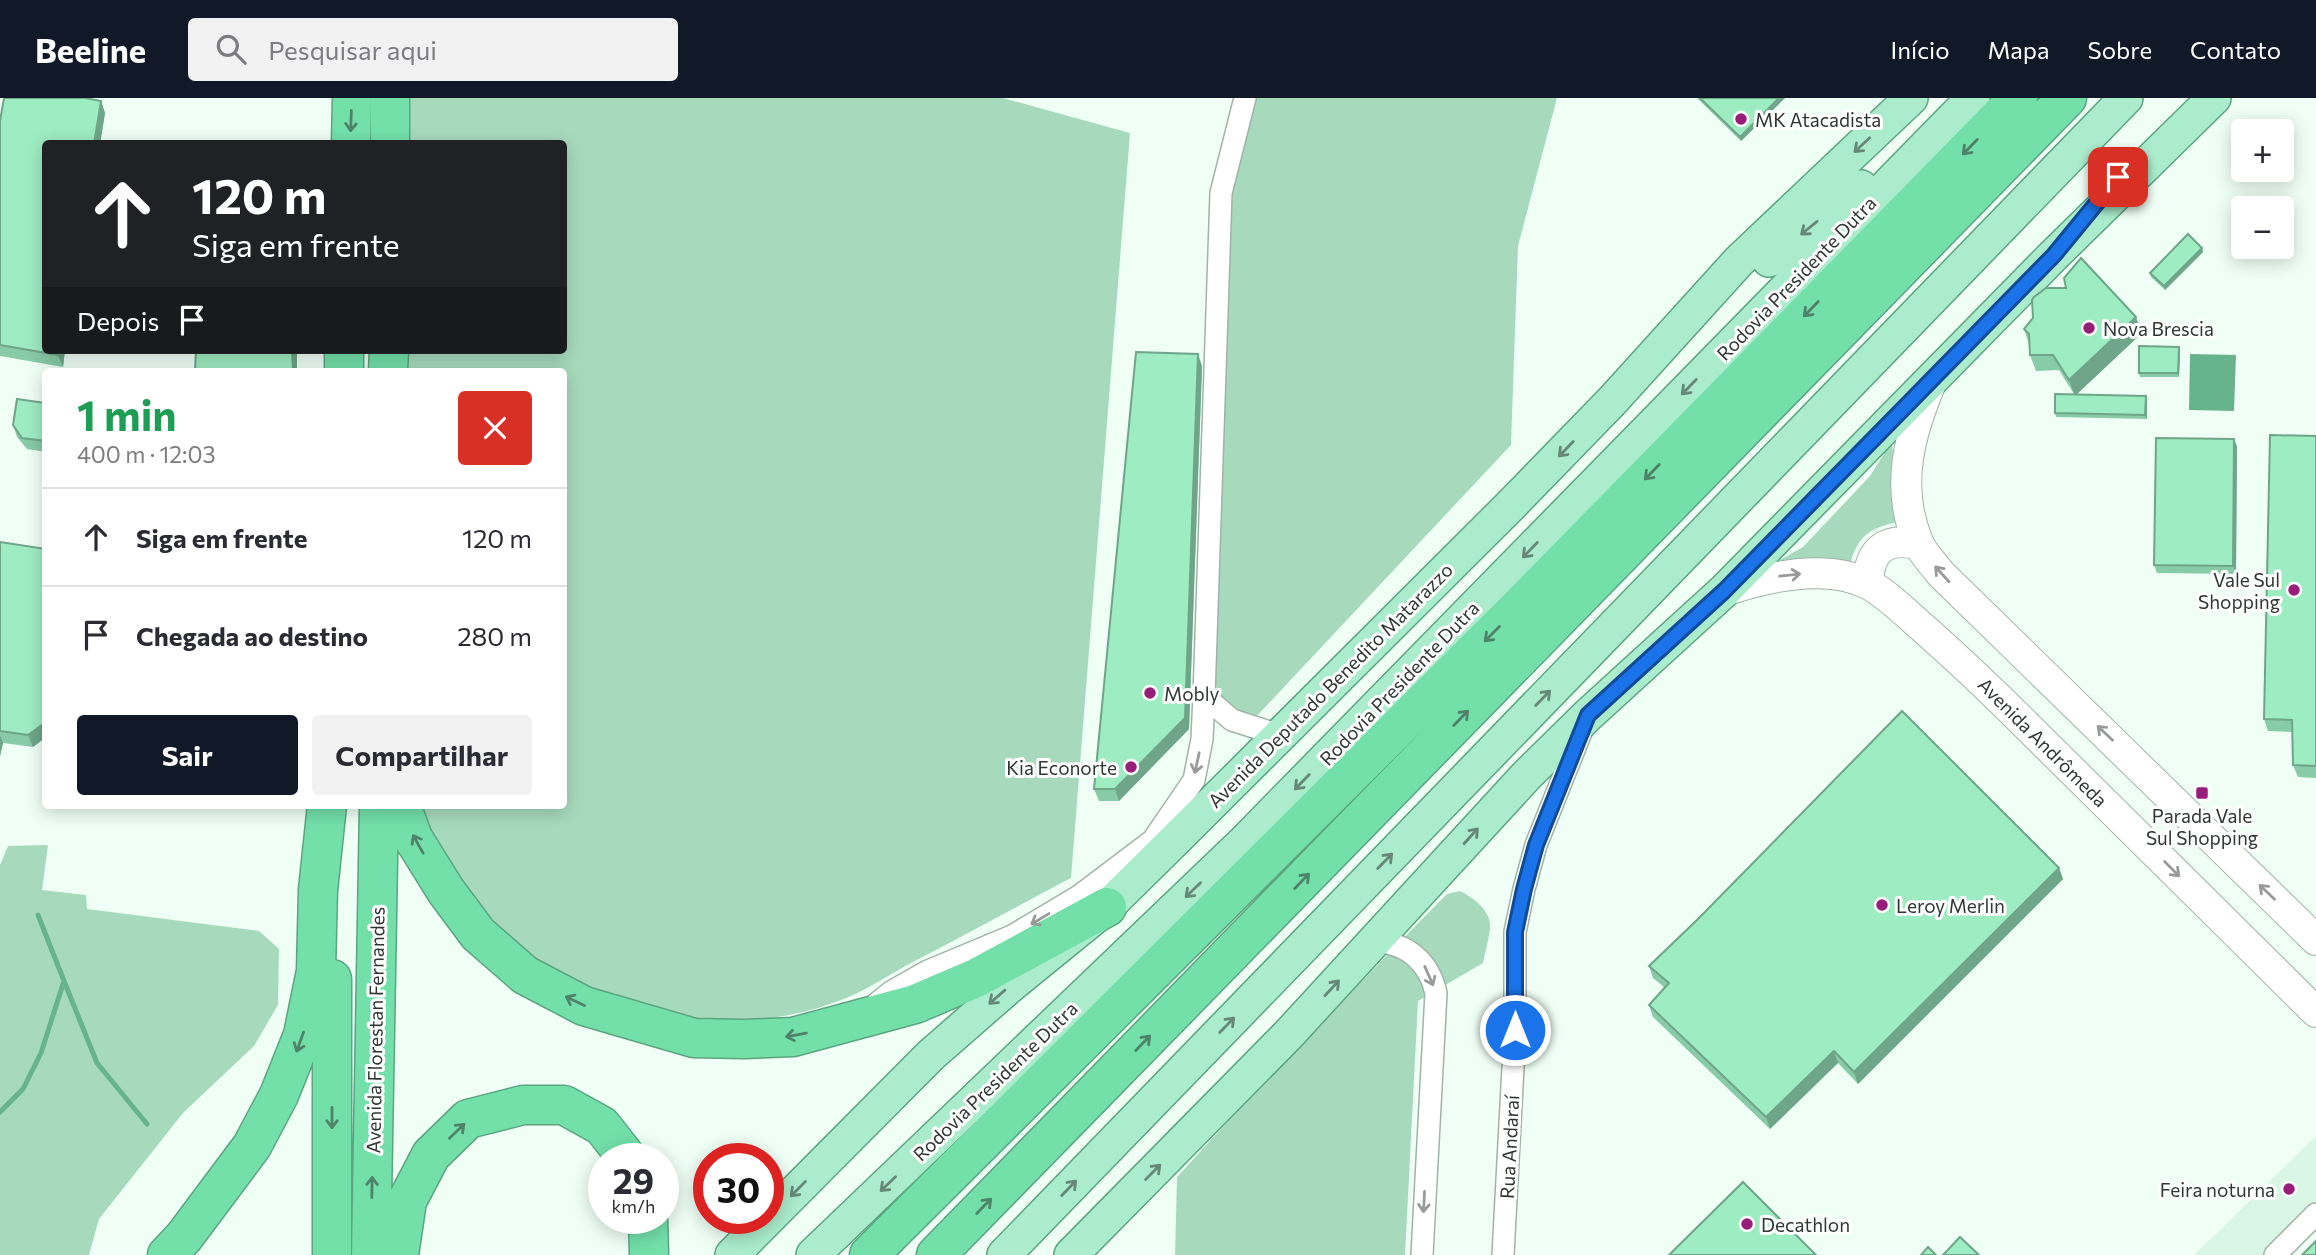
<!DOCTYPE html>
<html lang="pt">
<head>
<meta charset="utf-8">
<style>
  body { margin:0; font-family:Commissioner,sans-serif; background:#f2f2f3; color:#2b2b33; height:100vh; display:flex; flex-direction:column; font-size:26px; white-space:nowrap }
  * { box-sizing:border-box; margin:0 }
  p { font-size:23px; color:#7c7c81 }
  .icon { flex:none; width:38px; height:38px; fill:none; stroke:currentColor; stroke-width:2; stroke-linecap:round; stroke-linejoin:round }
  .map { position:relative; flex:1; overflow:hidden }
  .panel { position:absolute; left:42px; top:270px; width:525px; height:441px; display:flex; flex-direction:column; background:#fff; border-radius:7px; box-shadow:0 4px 18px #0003 }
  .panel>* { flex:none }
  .top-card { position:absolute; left:42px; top:42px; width:525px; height:214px; border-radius:7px; box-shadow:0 4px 18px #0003; background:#202124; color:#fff; overflow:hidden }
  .tools { position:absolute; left:2231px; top:21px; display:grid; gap:14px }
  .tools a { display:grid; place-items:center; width:63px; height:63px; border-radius:7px; background:#fff; box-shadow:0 4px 18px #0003; font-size:35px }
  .speed { position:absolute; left:588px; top:1045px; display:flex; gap:14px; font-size:35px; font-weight:700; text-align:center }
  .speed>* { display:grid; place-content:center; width:91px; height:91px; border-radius:50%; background:#fff; box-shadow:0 4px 18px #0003; line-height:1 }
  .speed small { font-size:18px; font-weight:400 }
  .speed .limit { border:10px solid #d22; background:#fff; color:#111 }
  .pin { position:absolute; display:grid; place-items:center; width:60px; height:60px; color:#fff; margin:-30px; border-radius:14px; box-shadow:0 4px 10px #0006 }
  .me { position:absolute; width:77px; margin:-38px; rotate:0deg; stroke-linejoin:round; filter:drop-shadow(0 0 5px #0008) }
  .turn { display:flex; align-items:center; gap:24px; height:147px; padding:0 35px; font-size:32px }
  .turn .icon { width:91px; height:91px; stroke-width:2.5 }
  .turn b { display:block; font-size:49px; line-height:60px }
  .then { display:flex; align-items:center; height:66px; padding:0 35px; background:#0003; gap:14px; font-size:26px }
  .round { display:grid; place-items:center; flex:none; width:74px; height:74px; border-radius:7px; background:#f2f2f3 }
  .overview { display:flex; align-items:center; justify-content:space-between; height:119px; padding:0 35px }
  h1 { font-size:42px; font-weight:700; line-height:52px; color:#1e9e55 }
  .action { display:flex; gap:14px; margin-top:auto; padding:14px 35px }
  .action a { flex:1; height:80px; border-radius:7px; background:#111827; color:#fff; font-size:28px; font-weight:700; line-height:80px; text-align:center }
  .action a+a { background:#f2f2f3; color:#2b2b33 }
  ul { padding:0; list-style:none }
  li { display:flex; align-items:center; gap:21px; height:98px; padding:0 35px; border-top:2px solid #e1e1e2 }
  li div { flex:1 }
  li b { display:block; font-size:26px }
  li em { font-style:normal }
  header { display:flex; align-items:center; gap:42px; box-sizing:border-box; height:98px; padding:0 35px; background:#111827; color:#fff }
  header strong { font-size:33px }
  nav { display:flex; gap:38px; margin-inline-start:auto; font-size:24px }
  .search { width:490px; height:63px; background:#f2f2f3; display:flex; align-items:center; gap:18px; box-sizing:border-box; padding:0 24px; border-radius:7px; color:#7c7c81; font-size:26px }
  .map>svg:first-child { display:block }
</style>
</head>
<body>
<header>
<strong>Beeline</strong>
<div class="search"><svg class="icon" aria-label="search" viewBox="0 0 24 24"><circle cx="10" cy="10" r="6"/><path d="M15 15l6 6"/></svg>Pesquisar aqui</div>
<nav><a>Início</a><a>Mapa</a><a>Sobre</a><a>Contato</a></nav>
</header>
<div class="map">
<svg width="2316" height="1157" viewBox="0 0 2316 1157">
  <rect width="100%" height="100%" fill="#effff5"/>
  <!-- built -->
  <path fill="#daf6e6" d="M2316,1038V1112L2270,1157H2194Z"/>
  <!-- green -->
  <path fill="#a7dabd" d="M407,0H1003L1130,35L1071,780C1018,808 965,837 911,865C887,878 862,895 836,904C671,964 478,873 421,707H564V273H405V252H564V46L407,45Z
    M1256,0H1557L1518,148L1511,347L1254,621L1218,600L1214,574L1230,102Z
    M1892,343L1896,395L1903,423C1872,429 1859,435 1850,466L1767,469L1803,449L1870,378Z
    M48,747L42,792L86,797L87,811L259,833L279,851L278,907L254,948L183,1015L99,1121L89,1157H0V767L8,748Z
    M1460,793C1472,799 1488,810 1490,825C1491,834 1485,855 1483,865L1418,903L1405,1157H1175L1177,1079L1249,1000L1424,819L1447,796Z"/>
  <!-- water -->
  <path fill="#67b48c" d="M2190,256L2236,257L2234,313L2189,312Z"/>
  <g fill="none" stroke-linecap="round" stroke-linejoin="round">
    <!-- stream -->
    <path stroke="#67b48c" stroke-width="5" d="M64,883L97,965L147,1026
      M0,1014L23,991L41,955L64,883L38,817"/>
    <defs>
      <path id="street" d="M1204,598L1232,622L1279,637
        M1376,843C1408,846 1429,864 1436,895L1422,1157
        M876,906L891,894L928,873L1012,838L1079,798L1153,742L1194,682L1202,641L1204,598L1221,95L1245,0
        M1503,1157L1515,932V834L1524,791L1536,747L1582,632
        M2275,1157L2316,1116"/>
      <path id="secondary" d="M1931,285C1909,337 1895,389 1918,444C1922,455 1933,465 1940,475L2316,842
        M1868,486C1869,452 1885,439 1918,446
        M1724,493C1766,479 1826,465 1868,486C1886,495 1907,516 1922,529C1958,561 1992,593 2026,627C2123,723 2219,819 2316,914"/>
      <path id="primary" d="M1769,162L1861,89
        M732,1157L931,957L1010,888L1107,809L1175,742L1511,407L1613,302L1739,163L1911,0
        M813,1157L1243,745L1973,0
        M1004,1157L2126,0
        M1071,1157L1288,937L1527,677L1588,617L1724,493L2054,157L2214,0"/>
      <path id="highway" d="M390,0V46
        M351,46L352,0
        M344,273V252
        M388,273L389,252
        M401,707L413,740L446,793L478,836L525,877L584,908L694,940L744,941L793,939L915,906L976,880L1107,809
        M332,881V1157
        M648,1120L649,1157
        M167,1157L184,1139L252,1048L279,997L303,937L316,873L318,792L327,707
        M371,1157L379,707
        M399,1157L407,1103L431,1057L468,1021L523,1007H564L602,1028L627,1060
        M869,1157L1520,508L2018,0
        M936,1157L2067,0"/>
    </defs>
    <!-- street casing -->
    <use href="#street" stroke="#a1b3a8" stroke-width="24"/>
    <!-- secondary casing -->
    <use href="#secondary" stroke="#a1b3a8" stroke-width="32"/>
    <!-- primary casing -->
    <use href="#primary" stroke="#5ca580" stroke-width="36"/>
    <!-- highway casing -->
    <use href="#highway" stroke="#5ca580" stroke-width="41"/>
    <!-- street -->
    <use href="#street" stroke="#fff" stroke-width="21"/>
    <!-- secondary -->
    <use href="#secondary" stroke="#fff" stroke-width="30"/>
    <!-- primary -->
    <use href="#primary" stroke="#abeccc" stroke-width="33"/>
    <!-- highway -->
    <use href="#highway" stroke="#73e0aa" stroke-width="38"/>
  </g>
  <!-- wall -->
  <path fill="#88cba7" d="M1697,0H1785L1741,43Z
    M101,3L105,15L100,46H46L65,252L63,269L0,258V23Z
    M2202,150L2203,154L2165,192L2151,179L2150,175Z
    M2033,220L2142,235L2076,296L2146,298L2147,302V321L2056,319L2055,315L2074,296L2059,272L2036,273L2030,257L2029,246L2024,231Z
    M2180,253L2179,279H2140L2139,275Z
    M1202,268L1189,631L1119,703H1099L1094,691Z
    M46,305V354L27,351L17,339L13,327Z
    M2316,338V680L2298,679L2293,667V634L2268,633L2264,621Z
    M2234,341L2237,349L2236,476L2157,475L2154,467Z
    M0,444L46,451V639L33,649L3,645L0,658Z
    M2059,770L2063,781L1858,986L1838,965L1770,1031L1653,919L1649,907L1664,889L1653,880L1649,868Z"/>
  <!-- shaded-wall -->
  <path fill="#6fa588" d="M1779,0H1785L1741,43L1740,39Z
    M101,3L105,15L100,46H94Z
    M2202,150L2203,154L2165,192L2164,188Z
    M2136,219L2142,235L2075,298L2069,282Z
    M2179,249L2180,253L2179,279L2178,275Z
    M59,252H65L63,269L58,257Z
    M292,252H297V273H293Z
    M1198,256L1202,268L1189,631L1119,703L1115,691Z
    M2146,298L2147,302V321L2145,317Z
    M2234,341L2237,349L2236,476L2233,468Z
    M45,624L46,639L33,649L28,637Z
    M0,637L3,645L0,658Z
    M2059,770L2063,781L1858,986L1854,974Z
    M1834,953L1838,965L1770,1031L1766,1019Z"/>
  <!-- building -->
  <path fill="#9eecc2" stroke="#6fa588" stroke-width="2" d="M4,0H85L101,3L94,46H46V252H59L58,257L0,247V23Z
    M1700,0H1779L1740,39Z
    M2188,136L2202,150L2164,188L2150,175Z
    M2081,160L2136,219L2069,282L2053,257H2030L2029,236L2024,231L2033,220L2032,202L2034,199L2046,190H2066L2064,180Z
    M2139,248L2179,249L2178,275H2139Z
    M196,252H292L293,273H195Z
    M1136,254L1198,256L1185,620L1115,691H1094Z
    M2055,296L2146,298L2145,317L2055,315Z
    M17,301L46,305V343L22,340L13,327Z
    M2270,337L2316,338V668L2293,667L2292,622L2264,621Z
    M2156,340L2234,341L2233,468L2154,467Z
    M0,444L46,451V624L28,637L0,633Z
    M1902,613L2059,770L1854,974L1834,953L1766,1019L1649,907L1669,885L1649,868L1698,821Z
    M1743,1084L1816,1157H1669Z
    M1960,1139L1979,1157H1943Z
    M2316,1143V1157H2302Z
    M1928,1149L1936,1157H1921Z"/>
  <!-- one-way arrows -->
  <defs><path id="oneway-shaft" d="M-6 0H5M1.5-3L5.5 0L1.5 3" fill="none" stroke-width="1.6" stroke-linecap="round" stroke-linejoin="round" transform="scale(1.75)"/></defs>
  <g stroke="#4e8369">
    <use href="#oneway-shaft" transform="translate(351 23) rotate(92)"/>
    <use href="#oneway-shaft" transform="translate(1970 49) rotate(134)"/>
    <use href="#oneway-shaft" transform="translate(1811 211) rotate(134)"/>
    <use href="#oneway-shaft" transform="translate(1652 374) rotate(134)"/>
    <use href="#oneway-shaft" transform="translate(1492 536) rotate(135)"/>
    <use href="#oneway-shaft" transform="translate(1461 620) rotate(-46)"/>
    <use href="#oneway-shaft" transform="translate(418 746) rotate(-119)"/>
    <use href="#oneway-shaft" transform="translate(1302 783) rotate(-46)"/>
    <use href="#oneway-shaft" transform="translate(575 903) rotate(-154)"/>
    <use href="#oneway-shaft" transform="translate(796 937) rotate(170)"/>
    <use href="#oneway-shaft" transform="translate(300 944) rotate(110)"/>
    <use href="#oneway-shaft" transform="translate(1143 945) rotate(-46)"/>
    <use href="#oneway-shaft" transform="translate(332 1020) rotate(90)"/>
    <use href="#oneway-shaft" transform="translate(457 1033) rotate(-44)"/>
    <use href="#oneway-shaft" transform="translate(372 1089) rotate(-89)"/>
    <use href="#oneway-shaft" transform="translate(984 1108) rotate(-46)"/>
  </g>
  <g stroke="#678878">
    <use href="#oneway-shaft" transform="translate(1862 47) rotate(137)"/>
    <use href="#oneway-shaft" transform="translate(1809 130) rotate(141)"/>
    <use href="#oneway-shaft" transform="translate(1689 289) rotate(134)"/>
    <use href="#oneway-shaft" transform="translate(1566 351) rotate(134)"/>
    <use href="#oneway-shaft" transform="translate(1530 452) rotate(134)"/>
    <use href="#oneway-shaft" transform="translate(1543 600) rotate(-46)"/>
    <use href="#oneway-shaft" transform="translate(1302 684) rotate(134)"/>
    <use href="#oneway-shaft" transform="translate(1471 738) rotate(-48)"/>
    <use href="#oneway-shaft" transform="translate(1385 763) rotate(-46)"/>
    <use href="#oneway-shaft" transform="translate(1193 792) rotate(136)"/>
    <use href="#oneway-shaft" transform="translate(1332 890) rotate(-47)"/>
    <use href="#oneway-shaft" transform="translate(997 899) rotate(139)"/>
    <use href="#oneway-shaft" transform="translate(1227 927) rotate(-46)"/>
    <use href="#oneway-shaft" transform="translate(1153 1074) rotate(-45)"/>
    <use href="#oneway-shaft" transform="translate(888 1086) rotate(136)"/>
    <use href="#oneway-shaft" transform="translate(1069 1090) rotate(-46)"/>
    <use href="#oneway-shaft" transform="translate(798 1091) rotate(135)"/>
  </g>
  <g stroke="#989b99">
    <use href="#oneway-shaft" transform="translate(1942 476) rotate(-132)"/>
    <use href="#oneway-shaft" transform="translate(1790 477) rotate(-6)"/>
    <use href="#oneway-shaft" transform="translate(2105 635) rotate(-136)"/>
    <use href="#oneway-shaft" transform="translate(1197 665) rotate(102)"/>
    <use href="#oneway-shaft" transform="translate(2172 771) rotate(45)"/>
    <use href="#oneway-shaft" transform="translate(2267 794) rotate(-136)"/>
    <use href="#oneway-shaft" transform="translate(1040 821) rotate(149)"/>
    <use href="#oneway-shaft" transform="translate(1429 878) rotate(66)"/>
    <use href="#oneway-shaft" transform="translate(1424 1104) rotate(93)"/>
  </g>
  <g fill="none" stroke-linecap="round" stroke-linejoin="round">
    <defs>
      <path id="route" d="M1515,932V834L1524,791L1536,747L1588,617L1724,493L1900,314L2054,157L2118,79"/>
    </defs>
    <!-- route casing -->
    <use href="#route" stroke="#114b97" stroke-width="18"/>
    <!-- route -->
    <use href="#route" stroke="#1a73e8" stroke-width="12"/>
  </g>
  <!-- markers -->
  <g fill="#971f7a" stroke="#fff" stroke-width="2.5">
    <circle cx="1741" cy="21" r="7"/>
    <circle cx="2089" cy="230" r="7"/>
    <circle cx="2294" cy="492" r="7"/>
    <circle cx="1150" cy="595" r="7"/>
    <circle cx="1131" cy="669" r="7"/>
    <rect x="2195" y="688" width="14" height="14" rx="3.5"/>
    <circle cx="1882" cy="807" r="7"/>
    <circle cx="2289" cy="1091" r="7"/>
    <circle cx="1747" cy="1126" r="7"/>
  </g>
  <g text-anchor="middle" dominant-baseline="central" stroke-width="6" stroke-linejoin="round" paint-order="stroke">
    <!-- poi labels -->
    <g font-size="19" fill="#303733" stroke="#fff" text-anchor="start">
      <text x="1755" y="21">MK Atacadista</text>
      <text x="2103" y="230">Nova Brescia</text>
      <text x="2280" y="481" text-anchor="end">Vale Sul<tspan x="2280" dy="22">Shopping</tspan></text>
      <text x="1164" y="595">Mobly</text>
      <text x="1117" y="669" text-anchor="end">Kia Econorte</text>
      <text x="2202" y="717" text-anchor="middle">Parada Vale<tspan x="2202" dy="22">Sul Shopping</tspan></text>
      <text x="1896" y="807">Leroy Merlin</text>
      <text x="2275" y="1091" text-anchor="end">Feira noturna</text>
      <text x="1761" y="1126">Decathlon</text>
    </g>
    <!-- street labels -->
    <g font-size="19" fill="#303733" stroke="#fff">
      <text transform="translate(1796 180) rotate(-46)">Rodovia Presidente Dutra</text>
      <text transform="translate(1399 585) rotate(-46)">Rodovia Presidente Dutra</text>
      <text transform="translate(1330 587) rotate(-45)">Avenida Deputado Benedito Matarazzo</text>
      <text transform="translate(2043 644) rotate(45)">Avenida Andrômeda</text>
      <text transform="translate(375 932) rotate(-89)">Avenida Florestan Fernandes</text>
      <text transform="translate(995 983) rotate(-44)">Rodovia Presidente Dutra</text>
      <text transform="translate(1509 1049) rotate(-87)">Rua Andaraí</text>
    </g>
  </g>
</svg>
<div class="tools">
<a>+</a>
<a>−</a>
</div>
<div class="speed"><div>29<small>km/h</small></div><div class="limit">30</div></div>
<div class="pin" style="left:2118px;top:79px;background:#d93025"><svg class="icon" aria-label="arrive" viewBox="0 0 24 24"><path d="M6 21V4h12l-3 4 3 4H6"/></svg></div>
<svg class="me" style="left:1515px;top:932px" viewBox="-20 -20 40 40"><circle r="17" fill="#1a73e8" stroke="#fff" stroke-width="3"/><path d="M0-11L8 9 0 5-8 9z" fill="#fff"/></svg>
<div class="top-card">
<div class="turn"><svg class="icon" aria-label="ahead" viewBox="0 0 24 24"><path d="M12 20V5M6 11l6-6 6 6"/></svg><div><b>120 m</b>Siga em frente</div></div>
<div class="then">Depois<svg class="icon" aria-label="arrive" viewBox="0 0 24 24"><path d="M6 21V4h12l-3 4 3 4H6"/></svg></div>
</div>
<section class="panel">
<div class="overview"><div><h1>1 min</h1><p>400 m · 12:03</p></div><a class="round" style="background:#d93025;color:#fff"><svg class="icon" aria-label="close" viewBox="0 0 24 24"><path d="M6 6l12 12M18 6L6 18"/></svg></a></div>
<ul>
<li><svg class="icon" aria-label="ahead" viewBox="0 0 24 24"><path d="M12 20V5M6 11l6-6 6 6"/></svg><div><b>Siga em frente</b></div><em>120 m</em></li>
<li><svg class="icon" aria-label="arrive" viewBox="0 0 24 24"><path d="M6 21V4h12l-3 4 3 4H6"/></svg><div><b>Chegada ao destino</b></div><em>280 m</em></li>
</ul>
<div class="action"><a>Sair</a><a>Compartilhar</a></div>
</section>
</div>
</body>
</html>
